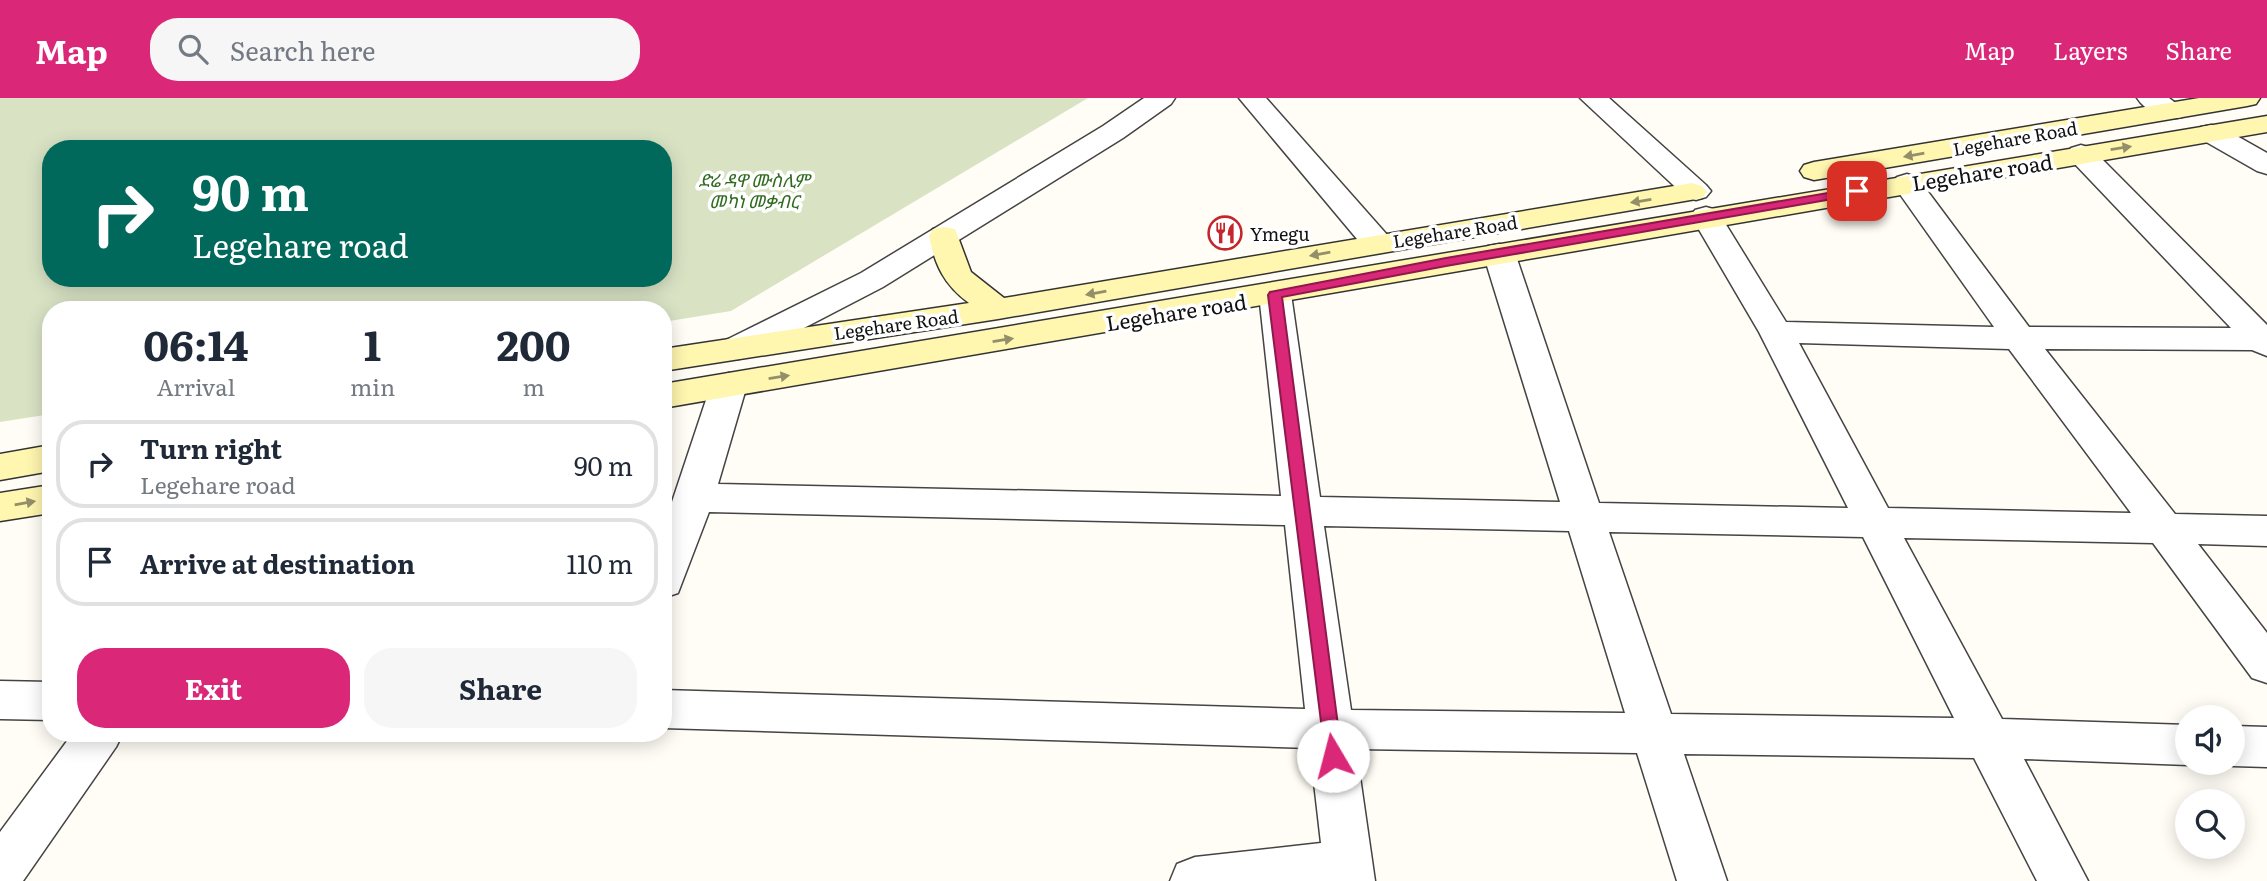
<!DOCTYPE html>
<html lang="en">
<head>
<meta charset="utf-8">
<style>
  body { margin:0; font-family:Literata,"Noto Sans Ethiopic",serif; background:#f6f6f7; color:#1f2937; height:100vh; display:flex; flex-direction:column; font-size:26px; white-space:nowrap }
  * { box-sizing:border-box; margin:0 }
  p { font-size:23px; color:#747a83 }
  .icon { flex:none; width:38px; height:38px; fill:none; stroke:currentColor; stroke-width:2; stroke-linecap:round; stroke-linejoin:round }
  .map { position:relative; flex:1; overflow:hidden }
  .sheet { position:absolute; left:42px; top:203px; width:630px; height:441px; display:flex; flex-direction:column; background:#fff; border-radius:28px; box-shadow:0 4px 18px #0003 }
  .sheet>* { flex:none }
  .banner { position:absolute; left:42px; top:42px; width:630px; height:147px; border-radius:28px; box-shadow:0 4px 18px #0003; background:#00695c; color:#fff; overflow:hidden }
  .tools { position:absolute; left:2175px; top:607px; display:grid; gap:14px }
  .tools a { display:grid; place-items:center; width:70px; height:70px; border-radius:50%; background:#fff; box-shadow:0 4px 18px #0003; font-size:35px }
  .pin { position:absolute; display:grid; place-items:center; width:60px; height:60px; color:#fff; margin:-30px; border-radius:14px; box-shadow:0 4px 10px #0006 }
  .me { position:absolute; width:77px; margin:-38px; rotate:352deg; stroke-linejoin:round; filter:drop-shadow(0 0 5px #0008) }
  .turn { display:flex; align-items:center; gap:24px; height:147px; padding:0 35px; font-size:32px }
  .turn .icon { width:91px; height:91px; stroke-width:2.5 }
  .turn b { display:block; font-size:49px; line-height:60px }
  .eta { display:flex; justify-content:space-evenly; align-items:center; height:119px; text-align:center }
  .eta b { font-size:42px; font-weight:700; line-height:49px }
  .cta { display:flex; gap:14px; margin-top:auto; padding:14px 35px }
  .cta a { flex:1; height:80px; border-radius:28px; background:#db2777; color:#fff; font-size:28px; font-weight:700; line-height:80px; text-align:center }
  .cta a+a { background:#f6f6f7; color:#1f2937 }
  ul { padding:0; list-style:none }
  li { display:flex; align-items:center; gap:21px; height:88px; margin:0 14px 10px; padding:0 21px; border:4px solid #e0e1e3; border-radius:28px }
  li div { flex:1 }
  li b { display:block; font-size:26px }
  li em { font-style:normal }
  header { display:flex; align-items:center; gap:42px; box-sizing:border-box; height:98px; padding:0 35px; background:#db2777; color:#fff }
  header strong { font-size:33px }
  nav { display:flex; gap:38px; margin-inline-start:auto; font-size:24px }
  .search { width:490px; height:63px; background:#f6f6f7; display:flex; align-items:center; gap:18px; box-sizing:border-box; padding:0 24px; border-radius:28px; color:#747a83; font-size:26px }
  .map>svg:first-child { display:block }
</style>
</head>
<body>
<header>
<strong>Map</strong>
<div class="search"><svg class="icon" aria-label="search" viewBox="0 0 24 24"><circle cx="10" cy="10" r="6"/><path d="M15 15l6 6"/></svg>Search here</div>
<nav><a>Map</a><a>Layers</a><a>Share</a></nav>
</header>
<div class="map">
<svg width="2267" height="783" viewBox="0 0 2267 783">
  <rect width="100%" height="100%" fill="#fffdf5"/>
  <!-- cemetery -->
  <path fill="#d9e3c4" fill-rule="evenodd" d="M0,0H1088L731,213L663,224V212H51V316L0,324ZM51,51H663V180H51Z"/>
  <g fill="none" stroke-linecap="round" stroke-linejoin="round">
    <defs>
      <path id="minor" d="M1144,0H1175L1171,6L1123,40L883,189L750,258L738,261L726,258L721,250L726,242L861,175L1103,28Z
        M1239,0H1266L1389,139L1394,146L1389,153L1378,155L1367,153Z
        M1580,0H1609L1706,87L1711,93L1706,99L1696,102L1686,99Z
        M2211,27L2221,29L2267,55V76L2257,73L2201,41L2197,35L2201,29Z
        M2081,47L2091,50L2267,227V258L2252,252L2045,251L2175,416L2267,418V448L2198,446L2267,535V585L2252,580L2153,445L1904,440L2002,621L2188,627V665H2193L2188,667L2024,661L2088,783H2037L1974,660L1684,656L1727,783H1677L1637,655L1356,651L1375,783H1170L1177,766L1195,759L1321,745L1310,650L663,630V592L1305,611L1285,427L709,414L678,495L663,500V431L711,287L717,279L729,275L741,279L747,287L718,386L1281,398L1259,196L1263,189L1275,186L1287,189L1291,196L1320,399L1560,404L1483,155L1488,148L1499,146L1510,148L1515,155L1599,405L1848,410L1759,234L1691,118L1695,112L1706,109L1717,112L1786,224L1994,229L1892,85L1897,79L1907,76L1917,79L2029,229L2231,230L2071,62L2067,56L2071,50ZM1799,245L2009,251L2131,415L1888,410ZM1324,428L1569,433L1625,615L1351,612ZM1609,434L1863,439L1954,620L1671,616Z
        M0,583L51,584V622L0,621Z
        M2233,628L2267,629V669L2233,668L2225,665H2233Z
        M73,635H123L116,649L23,783H0V734Z"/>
      <path id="tertiary" d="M2137,0H2169L2186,13L2182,19C2166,23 2146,14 2137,0Z"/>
      <path id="secondary" d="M2199,0H2260L2256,6L2247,8L1814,82L1804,79L1800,73L1804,67L1814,64Z
        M2267,18V34L663,310V286Z
        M1692,85L1702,88L1707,94L1702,100L998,221L663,273V251L969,205C944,187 935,167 929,138L933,131L944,129L955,131L971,174L1004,200Z
        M51,347V373L0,382V356Z
        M51,387V415L0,423V395Z"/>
    </defs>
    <!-- minor casing -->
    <use href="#minor" stroke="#444" stroke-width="3"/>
    <!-- tertiary casing -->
    <use href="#tertiary" stroke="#444" stroke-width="3"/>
    <!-- secondary casing -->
    <use href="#secondary" stroke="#333" stroke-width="3"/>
    <!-- minor -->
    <use href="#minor" fill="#fff" fill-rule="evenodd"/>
    <!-- tertiary -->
    <use href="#tertiary" fill="#fff" fill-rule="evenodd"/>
    <!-- secondary -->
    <use href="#secondary" fill="#fff6b0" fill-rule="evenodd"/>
  </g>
  <!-- one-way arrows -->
  <defs><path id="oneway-solid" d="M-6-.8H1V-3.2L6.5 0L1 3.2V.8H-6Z" transform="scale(1.75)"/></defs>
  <g fill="#948f68">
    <use href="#oneway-solid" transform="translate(2121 50) rotate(-9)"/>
    <use href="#oneway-solid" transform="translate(1914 57) rotate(170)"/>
    <use href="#oneway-solid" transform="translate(1641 103) rotate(171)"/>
    <use href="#oneway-solid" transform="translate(1320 156) rotate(170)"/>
    <use href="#oneway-solid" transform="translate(1096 195) rotate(170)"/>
    <use href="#oneway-solid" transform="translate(1003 242) rotate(-9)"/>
    <use href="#oneway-solid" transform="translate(779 279) rotate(-9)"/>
    <use href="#oneway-solid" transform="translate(25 405) rotate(-10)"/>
  </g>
  <!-- route -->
  <path fill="#db2777" stroke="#8e194d" stroke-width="2" d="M1857,90L1863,93L1861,96L1446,168L1282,199L1342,658L1340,664L1333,666L1326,664L1268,197L1270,194L1446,160Z"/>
  <!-- icons -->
  <defs>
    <symbol id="restaurant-ring" viewBox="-11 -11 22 22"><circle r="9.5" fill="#fff" stroke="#c4262e" stroke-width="1.5"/><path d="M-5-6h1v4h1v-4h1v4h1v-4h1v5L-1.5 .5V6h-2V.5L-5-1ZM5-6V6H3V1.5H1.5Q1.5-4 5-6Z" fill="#c4262e"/></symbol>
  </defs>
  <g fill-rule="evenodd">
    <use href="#restaurant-ring" x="1206" y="116" width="38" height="38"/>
  </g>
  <g text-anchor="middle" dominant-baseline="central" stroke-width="7" stroke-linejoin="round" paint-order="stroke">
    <!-- far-street labels -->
    <g font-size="18" fill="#111" stroke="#fff">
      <text transform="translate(2015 40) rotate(-10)">Legehare Road</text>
      <text transform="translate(1455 133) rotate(-9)">Legehare Road</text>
      <text transform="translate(896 226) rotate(-8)">Legehare Road</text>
    </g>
    <!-- far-park labels -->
    <g font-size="18" font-style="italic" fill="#2f6b1f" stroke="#fff">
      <text x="754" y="81">ድሬ ዳዋ ሙስሊም<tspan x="754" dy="21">መካነ መቃብር</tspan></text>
    </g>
    <!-- far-poi labels -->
    <g font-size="18" fill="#111" stroke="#fff" text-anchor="start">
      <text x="1250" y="135">Ymegu</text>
    </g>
    <!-- street labels -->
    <g font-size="21" fill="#111" stroke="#fff">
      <text transform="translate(1982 73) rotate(-9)">Legehare road</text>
      <text transform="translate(1176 213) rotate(-9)">Legehare road</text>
    </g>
  </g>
</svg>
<div class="tools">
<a><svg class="icon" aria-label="sound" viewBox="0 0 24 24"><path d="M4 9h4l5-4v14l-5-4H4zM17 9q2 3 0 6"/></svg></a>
<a><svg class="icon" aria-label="search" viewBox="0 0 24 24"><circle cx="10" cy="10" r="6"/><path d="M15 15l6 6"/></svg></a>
</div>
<div class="pin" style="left:1857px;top:93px;background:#d93025"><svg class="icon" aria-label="arrive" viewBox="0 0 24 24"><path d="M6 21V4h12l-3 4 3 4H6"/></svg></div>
<svg class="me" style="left:1333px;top:658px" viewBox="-20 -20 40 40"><circle r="19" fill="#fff"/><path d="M0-13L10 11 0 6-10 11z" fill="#db2777"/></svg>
<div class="banner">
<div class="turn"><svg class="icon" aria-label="right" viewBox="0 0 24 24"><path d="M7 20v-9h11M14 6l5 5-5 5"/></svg><div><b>90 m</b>Legehare road</div></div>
</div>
<section class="sheet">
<div class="eta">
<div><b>06:14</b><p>Arrival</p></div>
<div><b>1</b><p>min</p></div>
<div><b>200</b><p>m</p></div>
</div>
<ul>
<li><svg class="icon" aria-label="right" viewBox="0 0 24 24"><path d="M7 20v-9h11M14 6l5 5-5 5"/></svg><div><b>Turn right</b><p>Legehare road</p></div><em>90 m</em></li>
<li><svg class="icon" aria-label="arrive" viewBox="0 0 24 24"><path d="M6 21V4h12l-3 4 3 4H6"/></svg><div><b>Arrive at destination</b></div><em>110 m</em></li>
</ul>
<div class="cta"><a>Exit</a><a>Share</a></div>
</section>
</div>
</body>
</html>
